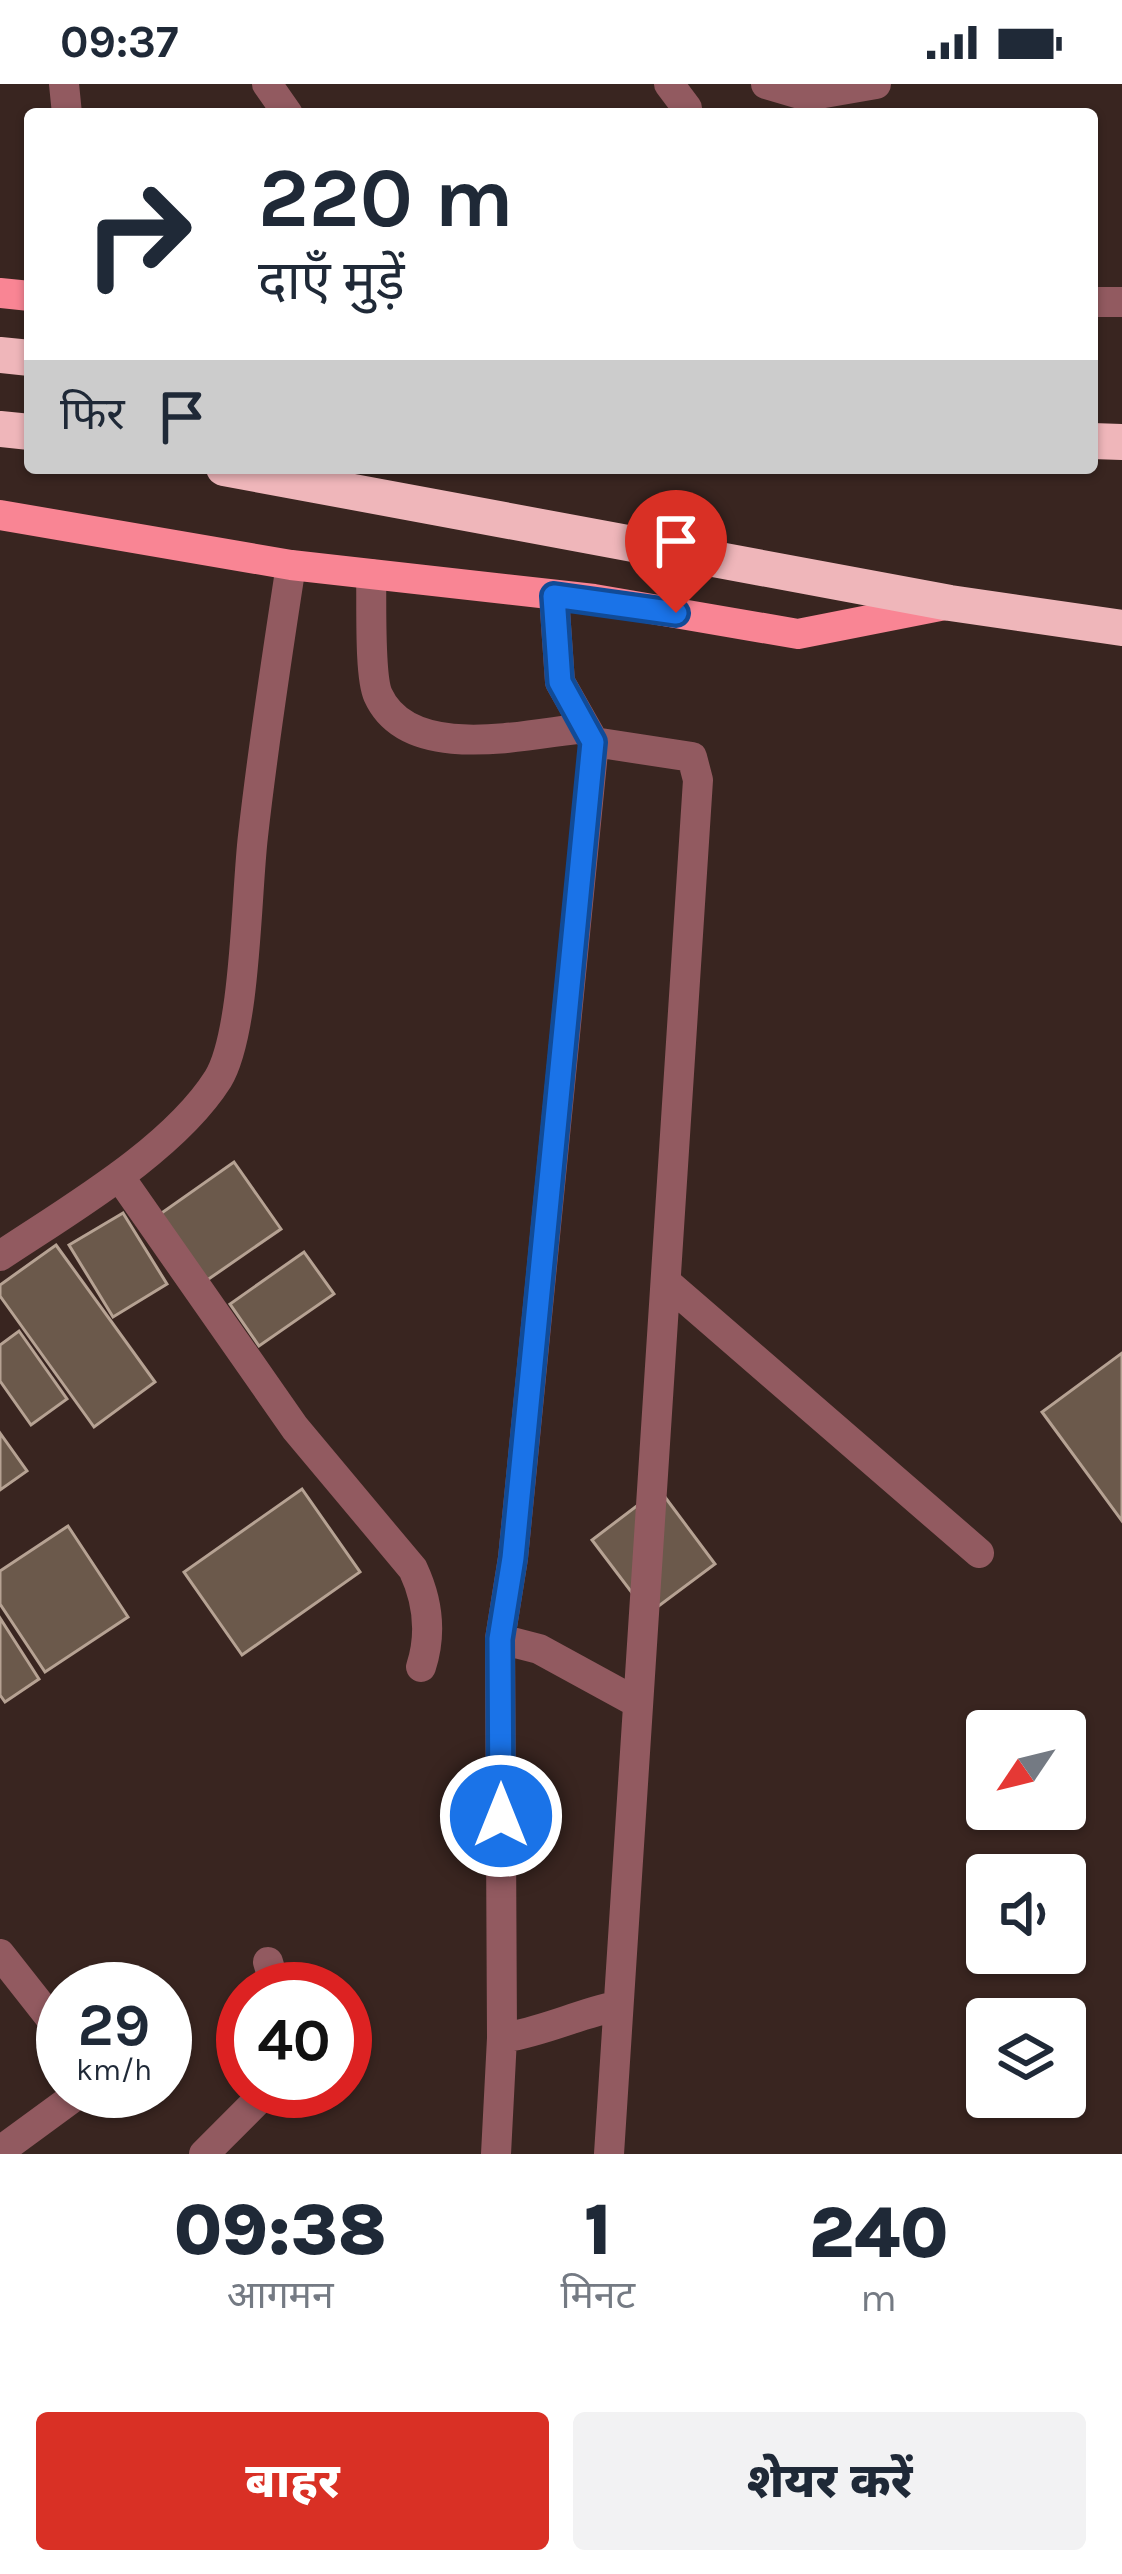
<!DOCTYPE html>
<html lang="hi">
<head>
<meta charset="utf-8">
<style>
  body { margin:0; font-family:Karla,"Noto Sans Devanagari",sans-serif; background:#f2f2f3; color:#1f2937; height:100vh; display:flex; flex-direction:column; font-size:45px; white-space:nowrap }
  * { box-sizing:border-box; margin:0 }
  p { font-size:39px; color:#747a83 }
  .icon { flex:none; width:66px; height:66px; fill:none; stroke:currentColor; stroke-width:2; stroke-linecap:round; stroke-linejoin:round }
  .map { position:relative; height:2070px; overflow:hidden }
  .details { display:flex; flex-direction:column; background:#fff; flex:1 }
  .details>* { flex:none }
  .guide { position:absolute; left:24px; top:24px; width:1074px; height:366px; border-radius:12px; box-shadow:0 3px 9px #0004; background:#fff; color:#1f2937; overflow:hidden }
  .needle { width:78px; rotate:235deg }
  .fabs { position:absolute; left:966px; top:1626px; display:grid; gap:24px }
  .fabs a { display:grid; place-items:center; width:120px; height:120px; border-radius:12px; background:#fff; box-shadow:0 3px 9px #0004; font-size:60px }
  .speed { position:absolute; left:36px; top:1878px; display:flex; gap:24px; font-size:60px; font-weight:700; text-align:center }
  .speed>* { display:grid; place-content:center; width:156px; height:156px; border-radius:50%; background:#fff; box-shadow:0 3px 9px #0004; line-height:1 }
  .speed small { font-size:30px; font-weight:400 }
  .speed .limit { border:18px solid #d22; background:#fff; color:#111 }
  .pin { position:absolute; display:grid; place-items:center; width:102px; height:102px; color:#fff; margin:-123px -51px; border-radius:50% 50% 50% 0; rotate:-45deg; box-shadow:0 0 12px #0007 }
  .pin .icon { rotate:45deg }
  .me { position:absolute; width:132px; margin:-66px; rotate:0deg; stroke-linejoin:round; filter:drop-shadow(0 0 9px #0008) }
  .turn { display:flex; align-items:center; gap:42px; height:252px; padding:0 36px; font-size:54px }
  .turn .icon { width:156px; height:156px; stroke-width:2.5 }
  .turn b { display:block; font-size:84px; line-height:102px }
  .then { display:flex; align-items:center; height:114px; padding:0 36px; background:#0003; gap:24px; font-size:45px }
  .eta { display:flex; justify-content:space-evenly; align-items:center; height:204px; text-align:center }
  .eta b { font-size:72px; font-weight:800; line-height:84px }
  .button { display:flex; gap:24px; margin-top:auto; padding:24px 36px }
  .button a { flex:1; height:138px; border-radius:12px; background:#d93025; color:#fff; font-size:48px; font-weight:800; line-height:138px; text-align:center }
  .button a+a { background:#f2f2f3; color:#1f2937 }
  .status { display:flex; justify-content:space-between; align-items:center; height:84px; padding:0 60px; background:#fff; direction:ltr }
  .status svg { height:33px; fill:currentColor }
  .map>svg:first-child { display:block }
</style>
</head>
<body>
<div class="status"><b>09:37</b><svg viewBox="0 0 49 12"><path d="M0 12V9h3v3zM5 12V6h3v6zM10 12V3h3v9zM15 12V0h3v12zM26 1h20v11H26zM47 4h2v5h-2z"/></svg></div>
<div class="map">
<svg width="1122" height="2070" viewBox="0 0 1122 2070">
  <rect width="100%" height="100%" fill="#392520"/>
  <!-- building -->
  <path fill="#6b594b" stroke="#b6a293" stroke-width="3" d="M234,1078L281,1145L200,1201L153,1135Z
    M123,1129L167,1200L113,1233L69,1161Z
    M56,1161L155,1298L94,1343L0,1212V1201Z
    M304,1168L334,1210L259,1262L230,1220Z
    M19,1247L67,1315L31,1341L0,1297V1261Z
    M1122,1269V1437L1042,1328Z
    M0,1349L27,1387L0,1406Z
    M302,1405L360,1488L242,1571L184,1488Z
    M659,1405L715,1480L648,1530L592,1456Z
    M68,1442L128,1533L45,1588L0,1520V1487Z
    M0,1534L39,1595L5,1618L0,1611Z"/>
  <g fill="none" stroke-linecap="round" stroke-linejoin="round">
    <!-- minor -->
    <path stroke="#925a60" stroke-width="30" d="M64,0L67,30
      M267,0L288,30
      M669,0L687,24
      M766,0L807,12L876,0
      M1092,218H1122
      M371,490C372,517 369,591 378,611C409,680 526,650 585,644
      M594,658L692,673L698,696L609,2070
      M119,1092L295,1344L413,1485C428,1517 432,1549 421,1583
      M0,1172C69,1126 173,1066 218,995C246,949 246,811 253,752C263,662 277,571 291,481
      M666,1198L979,1469
      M500,1555L539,1565L636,1618
      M0,1870L63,1950
      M268,1878L276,1905
      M502,1954L500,1555L513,1474L594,658L560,598L554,512
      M0,2067L82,2007
      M204,2070L267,2007
      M496,2070L502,1954C542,1948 576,1931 616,1922"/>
    <!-- major -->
    <path stroke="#f98594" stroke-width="30" d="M0,209L30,212
      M0,431L291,481L594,515L798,550L945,521"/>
    <!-- highway -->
    <path stroke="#efb6ba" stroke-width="36" d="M0,271L30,274
      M0,345L30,348
      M1092,357L1122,358
      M224,384L950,519L1122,544"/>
  </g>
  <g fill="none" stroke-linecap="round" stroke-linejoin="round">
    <defs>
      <path id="route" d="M501,1732L500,1555L513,1474L593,658L560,598L554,512L676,529"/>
    </defs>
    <!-- route casing -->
    <use href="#route" stroke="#114b97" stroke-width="30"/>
    <!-- route -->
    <use href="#route" stroke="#1a73e8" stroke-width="21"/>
  </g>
</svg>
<div class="fabs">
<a><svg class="needle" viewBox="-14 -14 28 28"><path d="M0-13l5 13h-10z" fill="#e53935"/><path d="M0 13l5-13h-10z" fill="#747a83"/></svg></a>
<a><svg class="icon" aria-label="sound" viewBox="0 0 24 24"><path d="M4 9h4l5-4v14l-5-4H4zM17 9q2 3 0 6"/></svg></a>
<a><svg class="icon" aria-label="layers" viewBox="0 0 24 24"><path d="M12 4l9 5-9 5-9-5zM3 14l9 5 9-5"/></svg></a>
</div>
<div class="speed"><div>29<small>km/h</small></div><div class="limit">40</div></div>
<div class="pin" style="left:676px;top:529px;background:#d93025"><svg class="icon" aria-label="arrive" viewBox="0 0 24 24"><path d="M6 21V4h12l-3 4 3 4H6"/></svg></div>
<svg class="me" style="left:501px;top:1732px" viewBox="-20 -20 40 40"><circle r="17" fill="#1a73e8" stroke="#fff" stroke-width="3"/><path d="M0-11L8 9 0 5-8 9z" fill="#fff"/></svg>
<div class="guide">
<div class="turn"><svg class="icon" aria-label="right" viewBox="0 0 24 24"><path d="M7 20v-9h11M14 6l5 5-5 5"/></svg><div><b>220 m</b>दाएँ मुड़ें</div></div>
<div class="then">फिर<svg class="icon" aria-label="arrive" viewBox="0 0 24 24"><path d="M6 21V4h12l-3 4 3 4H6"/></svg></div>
</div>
</div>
<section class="details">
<div class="eta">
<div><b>09:38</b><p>आगमन</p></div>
<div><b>1</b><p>मिनट</p></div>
<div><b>240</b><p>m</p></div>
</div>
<div class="button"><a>बाहर</a><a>शेयर करें</a></div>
</section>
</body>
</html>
